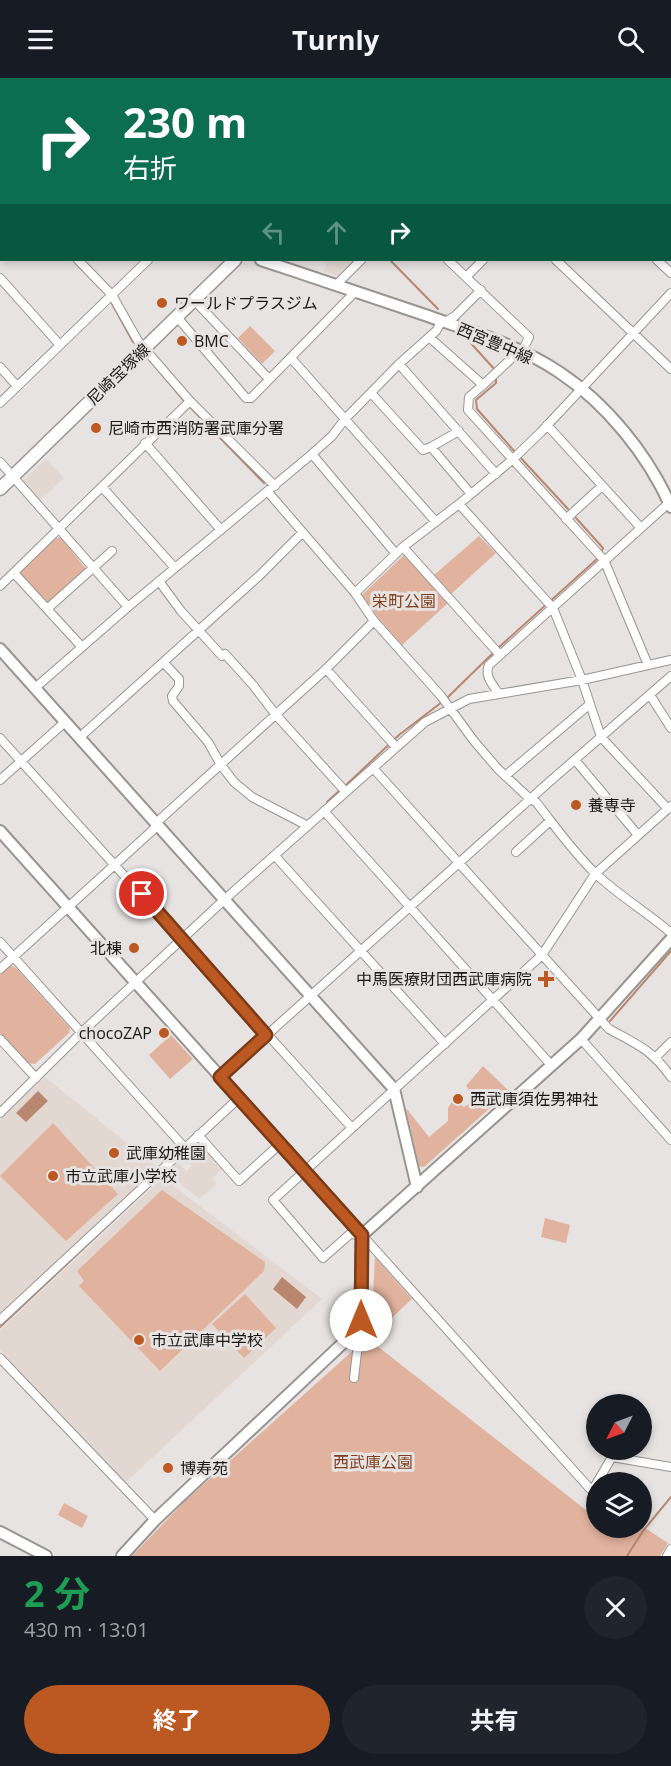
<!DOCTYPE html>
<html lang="ja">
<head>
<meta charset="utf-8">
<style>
  body { margin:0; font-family:"Open Sans","Noto Sans JP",sans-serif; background:#20242c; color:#f1f3f6; height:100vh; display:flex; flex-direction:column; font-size:22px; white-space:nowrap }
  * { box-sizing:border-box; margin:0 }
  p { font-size:20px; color:#9ea1a6 }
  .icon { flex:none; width:33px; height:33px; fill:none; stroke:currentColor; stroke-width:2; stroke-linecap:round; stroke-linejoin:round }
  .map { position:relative; height:1478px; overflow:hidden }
  .details { display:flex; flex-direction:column; background:#171b24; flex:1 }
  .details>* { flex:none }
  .banner { position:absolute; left:0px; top:0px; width:672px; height:183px; box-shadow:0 3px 9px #0003; background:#0b6e4f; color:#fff; overflow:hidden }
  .needle { width:39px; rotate:228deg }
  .fabs { position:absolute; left:586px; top:1316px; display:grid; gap:12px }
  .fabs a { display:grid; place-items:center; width:66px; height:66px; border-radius:50%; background:#171b24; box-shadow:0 3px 9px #0003; font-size:30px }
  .pin { position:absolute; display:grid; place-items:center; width:51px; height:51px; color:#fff; margin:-26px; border:3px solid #fff; border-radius:50%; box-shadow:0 2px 6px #0007 }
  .me { position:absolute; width:66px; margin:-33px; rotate:0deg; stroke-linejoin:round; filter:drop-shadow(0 0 4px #0008) }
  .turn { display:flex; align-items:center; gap:21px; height:126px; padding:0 24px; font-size:27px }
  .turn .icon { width:78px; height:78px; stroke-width:2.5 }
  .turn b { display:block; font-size:42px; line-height:51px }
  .lanes { display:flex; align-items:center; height:57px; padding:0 24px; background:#0003; justify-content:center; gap:30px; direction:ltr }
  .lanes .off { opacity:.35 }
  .round { display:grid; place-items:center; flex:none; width:63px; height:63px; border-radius:32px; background:#20242c }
  .head { display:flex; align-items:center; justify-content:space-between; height:102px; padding:0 24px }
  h1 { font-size:36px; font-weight:700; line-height:45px; color:#1e9e55 }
  .primary-button { display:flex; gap:12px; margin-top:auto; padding:12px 24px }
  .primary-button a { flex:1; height:69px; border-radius:36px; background:#bc5922; color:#fff; font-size:24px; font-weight:700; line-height:69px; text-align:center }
  .primary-button a+a { background:#20242c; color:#f1f3f6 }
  header { display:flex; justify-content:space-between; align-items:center; height:78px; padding:0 24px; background:#171b24; font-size:27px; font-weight:700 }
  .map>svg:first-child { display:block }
</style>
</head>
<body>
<header><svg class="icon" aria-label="menu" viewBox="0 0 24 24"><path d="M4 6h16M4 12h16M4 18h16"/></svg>Turnly<svg class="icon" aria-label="search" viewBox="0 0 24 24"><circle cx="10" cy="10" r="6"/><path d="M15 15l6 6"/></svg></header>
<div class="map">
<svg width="671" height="1478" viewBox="0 0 671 1478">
  <rect width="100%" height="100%" fill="#e7e3e2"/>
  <!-- built -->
  <path fill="#e3d7d2" d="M322,182H354L338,198L322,193L327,187Z
    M46,381L64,400L39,423L22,403Z
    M45,999L158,1090L0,1236V1041Z
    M202,1066L223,1091L212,1100L217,1106L199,1121L167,1095L178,1085L186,1093L192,1088L186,1081Z
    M163,1100L322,1221L125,1405L0,1272V1252Z"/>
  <!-- green -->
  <path fill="#e1b29d" d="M250,248L275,273L262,286L238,260Z
    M479,458L496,475L450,517L433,498Z
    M56,460H61L86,491L49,524H46L21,498L20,494Z
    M404,477L448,525L402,567L379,541L362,517Z
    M10,887L16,890L70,950L69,955L35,986L27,985L0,955V897Z
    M171,957L193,981L170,1001L149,977Z
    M483,988L509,1013L424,1089L419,1088L406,1030L429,1059L448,1043V1030L454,1021L464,1029L475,1022L466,1008Z
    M53,1045L118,1116L66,1163L0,1098Z
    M162,1112L265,1184L264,1193L160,1293L79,1208L84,1203L77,1193Z
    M545,1140L570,1147L566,1165L541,1159Z
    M375,1179L412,1221L383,1248L372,1239Z
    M245,1216L276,1250L244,1280L212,1246Z
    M367,1260L591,1436L597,1437V1449L642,1448L668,1465L660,1478H132L185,1423Z
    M64,1425L88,1438L82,1450L58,1437Z"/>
  <!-- water -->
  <path fill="#b9866f" d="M38,1013L48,1023L26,1044L16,1035Z
    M282,1199L306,1219L297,1231L273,1211Z"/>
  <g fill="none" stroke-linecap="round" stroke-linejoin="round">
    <!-- stream -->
    <path stroke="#b9866f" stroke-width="2" d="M393,2L395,0
      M390,182L438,231
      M110,222L133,264
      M468,262L496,293
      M150,282L185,324
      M496,298V305L476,322L477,331L515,374
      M189,328L264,405
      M519,378L568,431
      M576,440L603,470L602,472
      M498,570L597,481
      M447,620L494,574
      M345,708L399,657L442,624
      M327,724L340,712
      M610,943L671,873
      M0,1249L169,1090
      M627,1478L643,1453L671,1419"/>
    <defs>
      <path id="street" d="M28,0L30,2
        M254,0L255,2
        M462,0L464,2
        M563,0L564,2
        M662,0L664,2
        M285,2L287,0
        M404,2L406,0
        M442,2L444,0
        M521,2L522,0
        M554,2L556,0
        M588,2L590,0
        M651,2L652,0
        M670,8H671
        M670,39H671
        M670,96H671
        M0,149L2,147
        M670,155L671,154
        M78,182L112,217L138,263L190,323L275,408
        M448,182L529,259L522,274L514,278L483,307
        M556,182L671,291
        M657,182L671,195
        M466,199L483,182
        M0,200L59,266
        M336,207L361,182
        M194,222L269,301
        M177,239L246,320H251L355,214
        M445,244L455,238L481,212
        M429,259L483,307L469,319L468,332L604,482L648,587
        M291,280L436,444
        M399,286L496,396
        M0,289L17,308
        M371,315L423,372L431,369L471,416
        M0,325L148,182
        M547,347L641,450
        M145,365L221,452
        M431,369L459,353
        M312,376L396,476
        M0,384L128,529
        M102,409L175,490
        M268,414L355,515L374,543L441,618L474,663L498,691L530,721L536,724C555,748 573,774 595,795C619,818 647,834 671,855
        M459,426L553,530L582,602L601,659L668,731
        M566,441L602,408
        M403,469L500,577
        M14,495L82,569
        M159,503L181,533L222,578L225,576L253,607L276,637L345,713
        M0,508L190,323
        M355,515L403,469L459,426L512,382L541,354L671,215
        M47,531L112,473
        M374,543L326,591L396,669
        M164,585L179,601V608L172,618L173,623L208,664L221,687L234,704L252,719L308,748
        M35,610L128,529L312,376L332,358L345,341L399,286L436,253L442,243
        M499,616C493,607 484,598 489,587L671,423
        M650,617L671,650
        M0,660L351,1049
        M79,660L259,498L302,455
        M575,682L638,757
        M373,690L609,951C638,967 651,971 671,999
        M505,698L590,626
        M0,702L65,644
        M671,728L595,796L542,877L273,1122L323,1180L350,1156L362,1157L592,1413L612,1379L671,1389
        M324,733L552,988
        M516,774L550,743
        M275,778L445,966
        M0,864L184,1069
        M0,891L154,751L156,745L326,591
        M0,961L36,1000
        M581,961L671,1062
        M656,979L671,964
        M220,999L548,705L671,598
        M0,1035L82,954L224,822L425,644L469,621L582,602L671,582
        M198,1057L239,1103L280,1066
        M0,1242L239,1020
        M0,1280L155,1442
        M354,1300L360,1249
        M667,1478L671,1471"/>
      <path id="secondary" d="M0,59L2,60
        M261,182C316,200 371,219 425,237C470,253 519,267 559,294C607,326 648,377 671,429
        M0,571L394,1011L417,1109
        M0,753L362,1157L360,1249L155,1442L122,1478
        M362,1157L581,961L671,861
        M0,1454L46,1478"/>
      <path id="primary" d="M420,2L421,0
        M0,411L235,182"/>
    </defs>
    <!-- street casing -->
    <use href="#street" stroke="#979492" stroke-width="10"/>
    <!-- secondary casing -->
    <use href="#secondary" stroke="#979492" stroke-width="14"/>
    <!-- primary casing -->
    <use href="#primary" stroke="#979492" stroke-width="15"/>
    <!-- street -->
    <use href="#street" stroke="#fff" stroke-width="8"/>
    <!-- secondary -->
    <use href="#secondary" stroke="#fff" stroke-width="10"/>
    <!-- primary -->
    <use href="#primary" stroke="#fff" stroke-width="12"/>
  </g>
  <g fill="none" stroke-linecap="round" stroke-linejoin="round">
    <defs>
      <path id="route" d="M142,816L266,957L220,999L362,1157L361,1242"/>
    </defs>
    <!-- route casing -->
    <use href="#route" stroke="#7a3a16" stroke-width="15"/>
    <!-- route -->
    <use href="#route" stroke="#bc5922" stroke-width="10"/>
  </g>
  <!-- markers -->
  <g fill="#bc5922" stroke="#e7e3e2" stroke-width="2">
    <circle cx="162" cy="225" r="6"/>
    <circle cx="182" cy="263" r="6"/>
    <circle cx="96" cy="350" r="6"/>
    <circle cx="576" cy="727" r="6"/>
    <circle cx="134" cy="870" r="6"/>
    <path d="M543 892h6v6h6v6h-6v6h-6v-6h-6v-6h6z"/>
    <circle cx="164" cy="955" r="6"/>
    <circle cx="458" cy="1021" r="6"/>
    <circle cx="114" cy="1075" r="6"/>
    <circle cx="53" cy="1098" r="6"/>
    <circle cx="139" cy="1262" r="6"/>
    <circle cx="168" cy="1390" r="6"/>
  </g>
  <g text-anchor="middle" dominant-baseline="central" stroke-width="6" stroke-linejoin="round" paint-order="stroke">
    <!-- poi labels -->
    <g font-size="16" fill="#1a1918" stroke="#e7e3e2" text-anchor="start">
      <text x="174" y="225">ワールドプラスジム</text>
      <text x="194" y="263">BMC</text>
      <text x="108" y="350">尼崎市西消防署武庫分署</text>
      <text x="588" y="727">養専寺</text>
      <text x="122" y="870" text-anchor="end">北棟</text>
      <text x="532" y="901" text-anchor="end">中馬医療財団西武庫病院</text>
      <text x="152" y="955" text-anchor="end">chocoZAP</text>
      <text x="470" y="1021">西武庫須佐男神社</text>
      <text x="126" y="1075">武庫幼稚園</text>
      <text x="65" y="1098">市立武庫小学校</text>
      <text x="151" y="1262">市立武庫中学校</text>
      <text x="180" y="1390">博寿苑</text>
    </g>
    <!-- street labels -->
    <g font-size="16" fill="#1a1918" stroke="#e7e3e2">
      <text transform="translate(495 265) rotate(23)">西宮豊中線</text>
      <text transform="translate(118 296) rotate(-44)">尼崎宝塚線</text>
    </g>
    <!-- park labels -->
    <g font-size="16" fill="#803f1e" stroke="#e7e3e2">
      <text x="404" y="523">栄町公園</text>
      <text x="373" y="1384">西武庫公園</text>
    </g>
  </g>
</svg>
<div class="fabs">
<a><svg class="needle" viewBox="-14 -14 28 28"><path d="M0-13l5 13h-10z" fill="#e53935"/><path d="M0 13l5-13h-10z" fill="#9ea1a6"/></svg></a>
<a><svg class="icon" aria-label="layers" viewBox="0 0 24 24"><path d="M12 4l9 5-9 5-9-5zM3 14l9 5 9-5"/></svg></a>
</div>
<div class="pin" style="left:142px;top:816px;background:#d93025"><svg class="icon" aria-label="arrive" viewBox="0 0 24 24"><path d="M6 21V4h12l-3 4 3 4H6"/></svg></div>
<svg class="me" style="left:361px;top:1242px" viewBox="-20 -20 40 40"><circle r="19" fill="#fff"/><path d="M0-13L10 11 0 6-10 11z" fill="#bc5922"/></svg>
<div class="banner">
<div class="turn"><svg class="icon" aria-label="right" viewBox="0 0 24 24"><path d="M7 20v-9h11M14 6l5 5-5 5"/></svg><div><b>230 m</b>右折</div></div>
<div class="lanes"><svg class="icon off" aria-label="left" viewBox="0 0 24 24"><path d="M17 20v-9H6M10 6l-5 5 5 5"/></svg><svg class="icon off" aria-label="ahead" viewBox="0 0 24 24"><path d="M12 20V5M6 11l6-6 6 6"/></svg><svg class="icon" aria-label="right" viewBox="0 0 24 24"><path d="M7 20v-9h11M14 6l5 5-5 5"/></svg></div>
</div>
</div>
<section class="details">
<div class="head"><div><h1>2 分</h1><p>430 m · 13:01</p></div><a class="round"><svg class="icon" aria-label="close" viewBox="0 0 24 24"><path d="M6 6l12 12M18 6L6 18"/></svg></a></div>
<div class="primary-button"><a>終了</a><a>共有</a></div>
</section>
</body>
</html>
